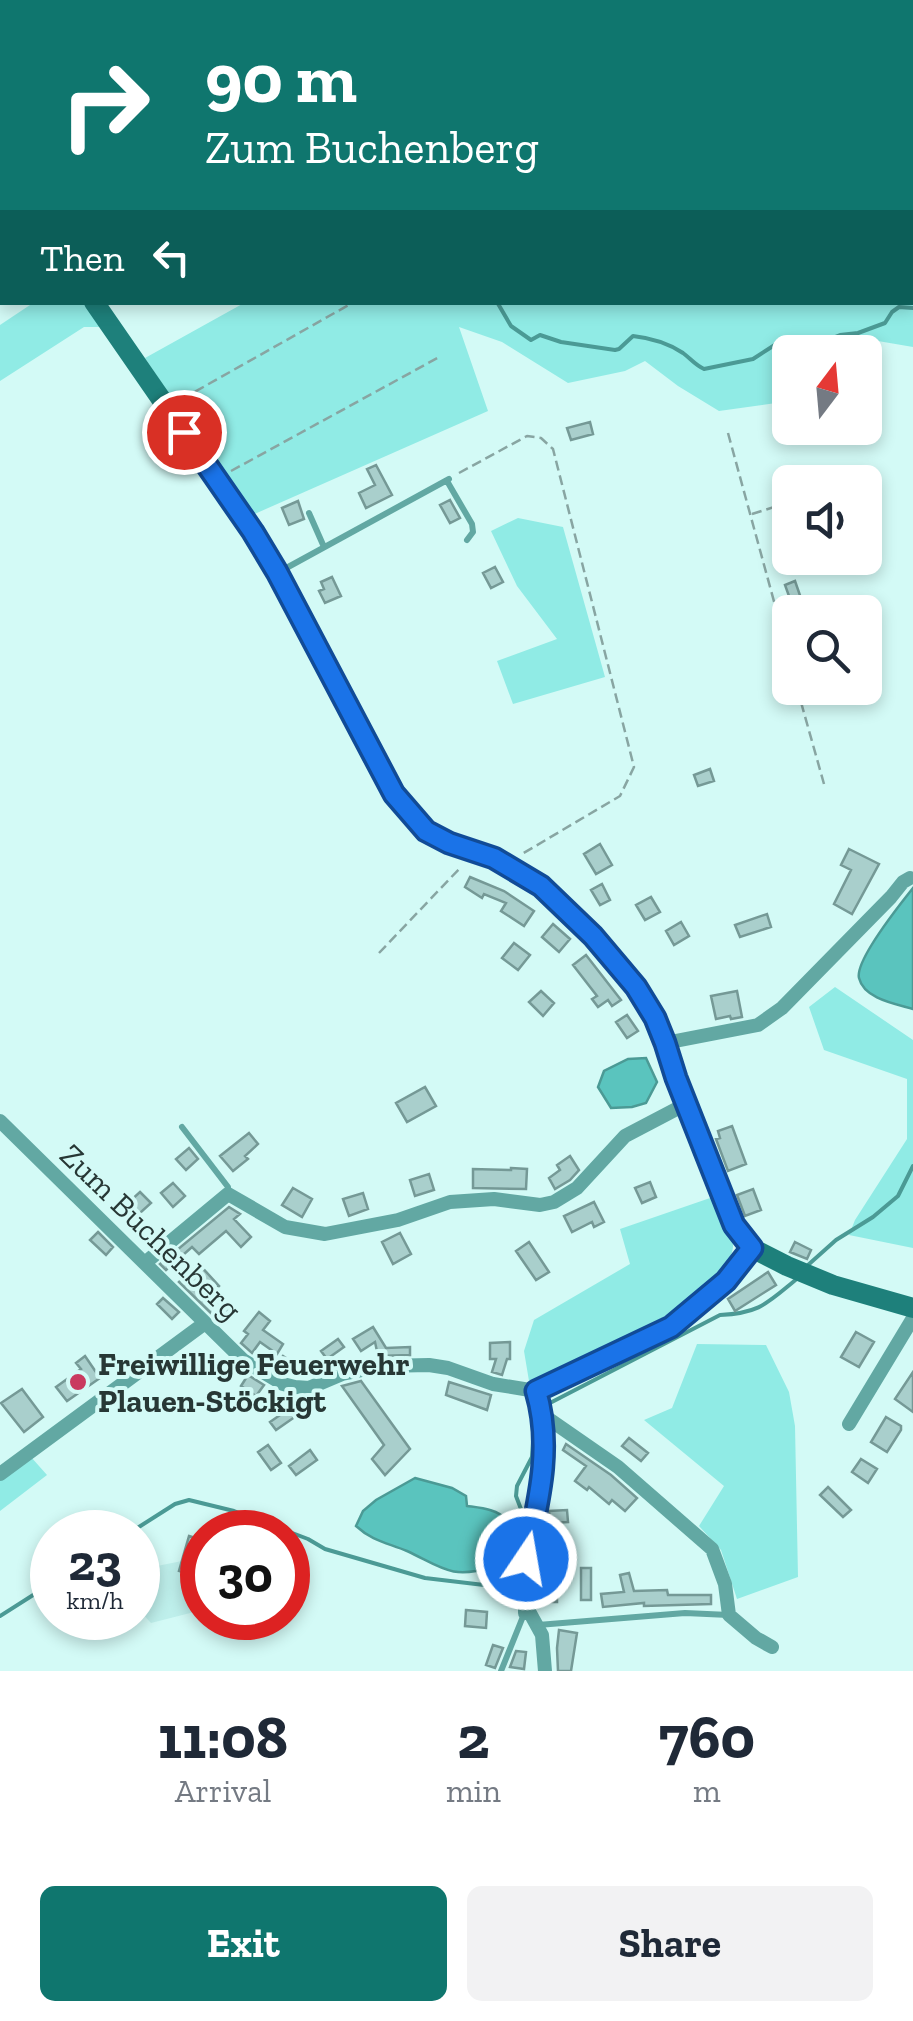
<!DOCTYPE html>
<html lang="en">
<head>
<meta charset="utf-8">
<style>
  body { margin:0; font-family:"Zilla Slab",serif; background:#f2f2f3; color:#1f2937; height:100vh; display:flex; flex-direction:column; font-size:38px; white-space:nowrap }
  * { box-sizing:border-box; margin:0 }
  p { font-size:32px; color:#747a83 }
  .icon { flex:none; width:55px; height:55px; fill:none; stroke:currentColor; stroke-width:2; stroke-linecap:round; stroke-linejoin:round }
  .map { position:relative; height:1671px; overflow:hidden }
  .details { display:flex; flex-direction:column; background:#fff; flex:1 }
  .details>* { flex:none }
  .banner { position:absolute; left:0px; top:0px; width:915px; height:305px; box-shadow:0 5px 15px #0003; background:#0f766e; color:#fff; overflow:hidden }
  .needle { width:65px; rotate:16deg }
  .buttons { position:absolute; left:772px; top:335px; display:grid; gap:20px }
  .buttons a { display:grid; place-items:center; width:110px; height:110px; border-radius:15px; background:#fff; box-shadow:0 5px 15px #0003; font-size:50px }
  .speed { position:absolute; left:30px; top:1510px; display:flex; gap:20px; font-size:50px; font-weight:700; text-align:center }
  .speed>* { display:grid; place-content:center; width:130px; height:130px; border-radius:50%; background:#fff; box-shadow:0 5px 15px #0003; line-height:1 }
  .speed small { font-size:25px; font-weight:400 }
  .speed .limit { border:15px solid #d22; background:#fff; color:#111 }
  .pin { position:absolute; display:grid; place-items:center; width:85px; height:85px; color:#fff; margin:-42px; border:5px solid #fff; border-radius:50%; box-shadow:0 2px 10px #0007 }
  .me { position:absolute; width:110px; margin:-55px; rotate:12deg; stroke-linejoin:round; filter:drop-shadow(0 0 8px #0008) }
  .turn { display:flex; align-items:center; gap:35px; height:210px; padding:0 40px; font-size:45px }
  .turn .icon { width:130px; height:130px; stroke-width:2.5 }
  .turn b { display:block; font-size:70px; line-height:85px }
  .then { display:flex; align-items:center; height:95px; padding:0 40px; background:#0003; gap:20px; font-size:38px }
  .eta { display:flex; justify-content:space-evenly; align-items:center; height:170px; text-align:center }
  .eta b { font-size:60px; font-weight:700; line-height:70px }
  .primary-button { display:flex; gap:20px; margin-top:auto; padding:20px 40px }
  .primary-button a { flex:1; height:115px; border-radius:15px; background:#0f766e; color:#fff; font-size:40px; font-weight:700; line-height:115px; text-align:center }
  .primary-button a+a { background:#f2f2f3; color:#1f2937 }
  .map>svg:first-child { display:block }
</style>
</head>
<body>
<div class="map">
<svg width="913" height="1671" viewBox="0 0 913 1671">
  <rect width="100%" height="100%" fill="#d3faf6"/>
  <!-- built -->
  <path fill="#beefeb" d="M189,1536L202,1540V1610L151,1623L138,1609L139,1574L152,1567L182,1561Z
    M288,1549L309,1561L288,1598Z"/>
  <!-- green -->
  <path fill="#90ebe5" d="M913,284V347L878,341L863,352H790V401L719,411L678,386L645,361L625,371L568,383L502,342L459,327L488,411L250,516L145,358L244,303L912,302Z
    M33,303H89L100,327H84L0,381V325Z
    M518,518L563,527L605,677L513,704L497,661L557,639L517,586L491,531Z
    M835,987L913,1040V1248L849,1235L855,1220L907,1139V1079L824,1050L809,1007Z
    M713,1197C719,1211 734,1232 733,1247C727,1302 575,1360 529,1381L524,1351L534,1320L630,1264L620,1229Z
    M697,1344L766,1345L789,1392L795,1426L798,1577L737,1599L721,1550L699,1526L724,1486L644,1420L672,1408Z
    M31,1457L47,1475L0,1511V1480Z"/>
  <!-- water -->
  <path fill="#5ac4be" stroke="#4b9a95" stroke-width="2.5" d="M913,888V1009C896,1004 864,999 859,978C855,961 901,903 913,888Z
    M646,1058L657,1082L646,1103L632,1107L611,1108L598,1087L604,1071L628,1059Z
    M415,1478L452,1488L466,1496L467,1506C481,1508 497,1509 507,1520L506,1529L491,1567C452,1580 441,1567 407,1551C388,1543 372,1541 356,1526L363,1511L376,1500Z"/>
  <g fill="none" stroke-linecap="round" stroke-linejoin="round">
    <!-- stream -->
    <path stroke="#4b9a95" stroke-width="4" d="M497,302L511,326L531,340L540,335L561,342L615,350L619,349L633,336C651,338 668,343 683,353C691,359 695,365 704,369L753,359L784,339L805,338L825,341L840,335L858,333L885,323L892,312L899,307L913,308
      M808,1265L836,1240L873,1217L898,1196L913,1166
      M548,1404L720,1315C761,1313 767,1303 798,1278
      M131,1532L175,1504L189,1500L234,1511L308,1539L325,1549L425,1578L484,1585L497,1581L506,1575L513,1566L524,1517L516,1496L517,1486L532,1457L534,1426
      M0,1616L52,1583"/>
  </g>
  <!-- building -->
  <path fill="#a9cfcc" stroke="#759996" stroke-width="2.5" d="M590,422L593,434L571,440L567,428Z
    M376,465L392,495L366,508L359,493L375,485L367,469Z
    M450,500L460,518L450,523L440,505Z
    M298,501L304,519L289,525L282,508Z
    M495,567L503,582L491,588L483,573Z
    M332,577L341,596L325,603L319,591L324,589L321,582Z
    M795,581L804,607L794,610L785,585Z
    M710,769L714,781L698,786L694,775Z
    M600,844L612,865L596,874L584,854Z
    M849,849L879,864L852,914L834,904L851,870L841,865Z
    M470,877L504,891L534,911L524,926L501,911L506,903L484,894L482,898L465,887Z
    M602,884L610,900L600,905L591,890Z
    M651,897L660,912L645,920L636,905Z
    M767,914L771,927L740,937L735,925Z
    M681,922L689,936L674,945L666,931Z
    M553,924L570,939L559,952L542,937Z
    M514,943L530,955L518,970L502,958Z
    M586,955L621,1000L612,1006L608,1000L598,1007L592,999L597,996L573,965Z
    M541,991L554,1003L543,1016L529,1002Z
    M737,991L742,1017L731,1019L730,1016L716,1019L711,996Z
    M627,1015L638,1031L627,1038L616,1022Z
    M425,1087L436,1106L407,1122L396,1103Z
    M732,1126L746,1164L728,1171L716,1139L720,1138L718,1131Z
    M249,1133L258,1144L245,1156L248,1159L233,1171L220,1156Z
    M189,1148L198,1159L186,1170L176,1159Z
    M570,1156L579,1170L570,1180L555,1189L549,1178L560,1170L557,1165Z
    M511,1168L527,1169L526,1189L473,1188V1169L511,1170Z
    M429,1174L434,1190L415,1196L410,1180Z
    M650,1182L656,1197L642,1203L635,1188Z
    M173,1183L185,1196L173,1207L161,1193Z
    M293,1188L312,1199L302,1217L282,1205Z
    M753,1189L761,1210L745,1216L737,1195Z
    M140,1192L151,1203L129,1223L119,1211Z
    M363,1193L368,1209L349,1216L343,1199Z
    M594,1202L604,1222L594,1227L592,1222L572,1232L564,1216Z
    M229,1207L240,1214L234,1219L251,1237L241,1247L226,1231L199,1254L192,1247L166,1270L160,1264Z
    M98,1232L113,1247L106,1255L90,1240Z
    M400,1233L411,1254L393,1264L382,1242Z
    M529,1242L549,1272L536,1280L516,1251Z
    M795,1242L811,1250L807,1259L790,1252Z
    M198,1263L219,1286L215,1290L236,1309L226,1320L223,1317L219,1321L179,1282Z
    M768,1272L776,1285L735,1311L728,1299Z
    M163,1298L179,1312L172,1319L157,1304Z
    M259,1312L270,1321L263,1330L283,1344L277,1354L260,1342L252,1353L241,1343L248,1334L244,1331Z
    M373,1327L386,1348L410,1347V1355L378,1356L375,1342L361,1351L353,1339Z
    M856,1332L874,1342L859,1367L841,1357Z
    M338,1339L344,1347L327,1359L321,1351Z
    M510,1342V1359H507L502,1375L492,1372L496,1359H490V1343Z
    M85,1356L100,1378L67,1401L56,1387L81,1369L76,1363Z
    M283,1356L301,1368L295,1376L275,1367Z
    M913,1372V1412L895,1399Z
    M248,1375L264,1385L256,1396L241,1386Z
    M361,1381L410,1449L385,1475L372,1459L384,1445L342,1386Z
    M449,1382L491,1395L487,1410L446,1395Z
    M22,1389L43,1417L24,1432L1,1403Z
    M293,1406L299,1414L276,1430L270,1422Z
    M886,1417L901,1426V1430L887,1452L871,1442Z
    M629,1438L648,1453L641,1461L622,1446Z
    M566,1444L611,1475L637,1498L625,1511L612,1500L609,1504L589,1487L587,1490L575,1481L586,1466L563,1450Z
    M268,1445L281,1463L271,1470L258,1452Z
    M310,1450L317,1460L296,1475L289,1466Z
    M861,1459L877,1469L868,1483L852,1472Z
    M828,1487L851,1510L843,1517L820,1495Z
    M567,1510L568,1522L550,1523L549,1511Z
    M189,1536L202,1540V1578L179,1571Z
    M581,1568H591V1600H581Z
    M629,1573L634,1591L667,1590L668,1595H711V1604L644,1606V1603L603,1607L601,1594L624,1592L620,1575Z
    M535,1591H557V1602H536Z
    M466,1610L487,1612L486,1628L465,1626Z
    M559,1630L577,1633L571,1671H558L557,1648Z
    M493,1645L503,1648L495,1668L486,1665Z
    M516,1651L526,1652L524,1669L510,1667Z"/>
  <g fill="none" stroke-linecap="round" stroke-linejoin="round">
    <!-- path -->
    <path stroke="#88a5a2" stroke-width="2.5" stroke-dasharray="10 5" stroke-linecap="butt" d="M589,0L590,2
      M182,399L354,302
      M728,433L790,660
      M231,471L441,356
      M459,473L527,436L541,438L553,449L634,767L620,796L522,854
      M752,514L790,502
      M797,688L824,784
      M379,953L461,867"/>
    <!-- lane -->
    <path stroke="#62a8a3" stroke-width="6" d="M447,481L472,524L473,532L467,540
      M309,513L324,547
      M279,572L449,479
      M182,1127L228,1187V1194
      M538,1625L685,1613L729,1615
      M501,1671L524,1614"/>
    <!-- street -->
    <path stroke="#62a8a3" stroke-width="14" d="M665,1043L758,1025L782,1008L891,897L903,882L910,878
      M0,1121L243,1360L283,1384L295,1387L309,1388L342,1374L383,1366L429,1365L448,1368L493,1384L536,1391L671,1327L726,1281L752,1248
      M146,1262L228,1194L285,1227L325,1234L398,1220L450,1202L494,1199L540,1205L554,1202L577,1188L625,1136L686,1104
      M543,1415L618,1467L712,1549L725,1584L729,1615L756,1638L772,1647
      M849,1424L913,1318
      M0,1474L205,1323
      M525,1604L542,1635L545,1671
      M525,1613C525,1594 524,1575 526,1557C535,1497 554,1451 536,1391"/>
    <!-- secondary -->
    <path stroke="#1e807b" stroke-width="20" d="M0,151L2,154
      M94,302L253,532L277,573L394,794L426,831L449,843L494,858L541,886L593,936L636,987L655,1018L665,1043L676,1078L712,1165L720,1194L733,1225L752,1248L787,1266L833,1285L913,1308"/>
  </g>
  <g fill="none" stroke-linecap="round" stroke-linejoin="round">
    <defs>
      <path id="route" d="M184,432L253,532L277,572L394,794L426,831L449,843L494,858L541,886L593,936L636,987L655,1018L665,1043L676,1078L734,1225L752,1248L726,1281L671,1327L536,1391C553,1448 538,1503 526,1559"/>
    </defs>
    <!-- route casing -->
    <use href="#route" stroke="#114b97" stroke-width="25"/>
    <!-- route -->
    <use href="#route" stroke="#1a73e8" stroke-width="18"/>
  </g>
  <!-- markers -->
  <circle fill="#c93a5f" stroke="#d3faf6" stroke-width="4" cx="78" cy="1382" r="10"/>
  <g text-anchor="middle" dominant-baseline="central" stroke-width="8" stroke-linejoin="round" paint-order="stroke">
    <!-- street labels -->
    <g font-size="32" fill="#273735" stroke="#d3faf6">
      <text transform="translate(151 1232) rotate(44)">Zum Buchenberg</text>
    </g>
    <!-- poi labels -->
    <g font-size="32" font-weight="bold" fill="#273735" stroke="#d3faf6" text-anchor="start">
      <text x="98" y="1364">Freiwillige Feuerwehr<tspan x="98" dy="37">Plauen-Stöckigt</tspan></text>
    </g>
  </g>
</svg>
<div class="buttons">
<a><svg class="needle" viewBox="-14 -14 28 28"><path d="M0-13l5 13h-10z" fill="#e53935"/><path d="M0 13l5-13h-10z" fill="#747a83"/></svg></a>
<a><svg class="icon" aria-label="sound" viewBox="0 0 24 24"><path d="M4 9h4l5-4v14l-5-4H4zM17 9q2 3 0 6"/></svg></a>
<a><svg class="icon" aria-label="search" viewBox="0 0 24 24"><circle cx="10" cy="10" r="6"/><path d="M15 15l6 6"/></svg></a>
</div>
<div class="speed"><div>23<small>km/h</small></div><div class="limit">30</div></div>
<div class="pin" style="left:184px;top:432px;background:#d93025"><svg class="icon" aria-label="arrive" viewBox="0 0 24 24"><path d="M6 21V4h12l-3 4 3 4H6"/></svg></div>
<svg class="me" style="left:526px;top:1559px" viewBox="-20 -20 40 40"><circle r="17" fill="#1a73e8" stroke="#fff" stroke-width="3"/><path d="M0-11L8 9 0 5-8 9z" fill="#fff"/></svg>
<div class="banner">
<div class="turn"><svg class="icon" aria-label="right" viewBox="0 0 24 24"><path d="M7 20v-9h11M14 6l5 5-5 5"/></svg><div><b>90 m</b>Zum Buchenberg</div></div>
<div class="then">Then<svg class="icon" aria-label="left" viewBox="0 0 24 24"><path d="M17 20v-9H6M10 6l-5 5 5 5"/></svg></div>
</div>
</div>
<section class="details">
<div class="eta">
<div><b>11:08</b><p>Arrival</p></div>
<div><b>2</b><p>min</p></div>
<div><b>760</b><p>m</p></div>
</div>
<div class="primary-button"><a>Exit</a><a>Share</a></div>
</section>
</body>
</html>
